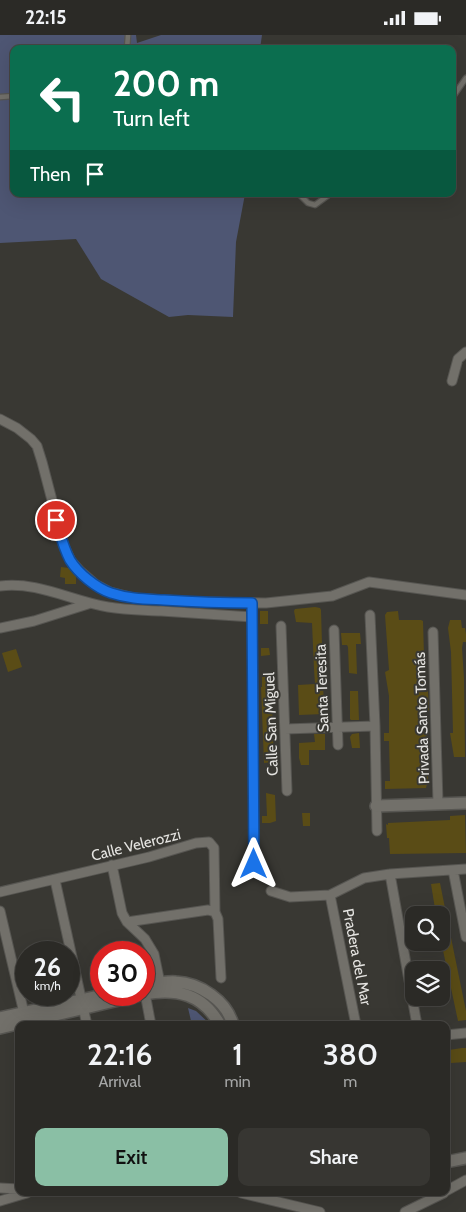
<!DOCTYPE html>
<html lang="en">
<head>
<meta charset="utf-8">
<style>
  body { margin:0; font-family:Cabin,sans-serif; background:#373632; color:#f1f3f6; height:100vh; display:flex; flex-direction:column; font-size:19px; white-space:nowrap }
  * { box-sizing:border-box; margin:0 }
  p { font-size:16px; color:#a6a7a7 }
  .icon { flex:none; width:28px; height:28px; fill:none; stroke:currentColor; stroke-width:2; stroke-linecap:round; stroke-linejoin:round }
  .map { position:relative; flex:1; overflow:hidden }
  .panel { position:absolute; left:15px; top:986px; width:435px; height:175px; display:flex; flex-direction:column; background:#2b2a26; border-radius:10px; box-shadow:0 5px 20px #0002,0 0 0 1px #474643 }
  .panel>* { flex:none }
  .hud { position:absolute; left:10px; top:10px; width:446px; height:152px; border-radius:10px; box-shadow:0 5px 20px #0002,0 0 0 1px #474643; background:#0b6e4f; color:#fff; overflow:hidden }
  .buttons { position:absolute; left:405px; top:871px; display:grid; gap:10px }
  .buttons a { display:grid; place-items:center; width:45px; height:45px; border-radius:10px; background:#2b2a26; box-shadow:0 5px 20px #0002,0 0 0 1px #474643; font-size:25px }
  .speed { position:absolute; left:15px; top:906px; display:flex; gap:10px; font-size:25px; font-weight:700; text-align:center }
  .speed>* { display:grid; place-content:center; width:65px; height:65px; border-radius:50%; background:#2b2a26; box-shadow:0 5px 20px #0002,0 0 0 1px #474643; line-height:1 }
  .speed small { font-size:12px; font-weight:400 }
  .speed .limit { border:8px solid #d22; background:#fff; color:#111 }
  .pin { position:absolute; display:grid; place-items:center; width:42px; height:42px; color:#fff; margin:-21px; border:2px solid #fff; border-radius:50%; box-shadow:0 1px 5px #0007 }
  .me { position:absolute; width:55px; margin:-28px; rotate:0deg; stroke-linejoin:round; filter:drop-shadow(0 0 4px #0008) }
  .turn { display:flex; align-items:center; gap:18px; height:105px; padding:0 20px; font-size:22px }
  .turn .icon { width:65px; height:65px; stroke-width:2.5 }
  .turn b { display:block; font-size:35px; line-height:42px }
  .then { display:flex; align-items:center; height:48px; padding:0 20px; background:#0003; gap:10px; font-size:19px }
  .eta { display:flex; justify-content:space-evenly; align-items:center; height:85px; text-align:center }
  .eta b { font-size:30px; font-weight:600; line-height:35px }
  .action { display:flex; gap:10px; margin-top:auto; padding:10px 20px }
  .action a { flex:1; height:58px; border-radius:10px; background:#8abfa5; color:#111; font-size:20px; font-weight:600; line-height:58px; text-align:center }
  .action a+a { background:#373632; color:#f1f3f6 }
  .status { display:flex; justify-content:space-between; align-items:center; height:35px; padding:0 25px; background:#2b2a26; direction:ltr }
  .status svg { height:14px; fill:currentColor }
  .map>svg:first-child { display:block }
</style>
</head>
<body>
<div class="status"><b>22:15</b><svg viewBox="0 0 49 12"><path d="M0 12V9h3v3zM5 12V6h3v6zM10 12V3h3v9zM15 12V0h3v12zM26 1h20v11H26zM47 4h2v5h-2z"/></svg></div>
<div class="map">
<svg width="466" height="1177" viewBox="0 0 466 1177">
  <rect width="100%" height="100%" fill="#393833"/>
  <!-- green -->
  <path fill="#4e5673" d="M0,0H136L137,8L161,0H262L260,14H14V159H245L236,207L233,282L188,280L169,282L101,244L76,204L0,208Z
    M188,973L196,976L211,990H192Z"/>
  <!-- building -->
  <path fill="#5a4c16" d="M61,532L69,533L76,541V549H65V543L60,542Z
    M315,572L320,573L321,575L324,679L299,680L298,650L315,649L314,634L312,588L296,587L294,576L295,574Z
    M260,576H268V589H260Z
    M398,576L399,585H421L423,586L425,656H428L429,676H426L428,745L426,753L385,754V746H390L389,706H384V698H389V661L385,637L389,635L385,580L387,577Z
    M450,585H461L462,593H465L466,599V607H463L462,613L464,643L465,722H454L450,698H453L451,617L448,593Z
    M341,598H360L361,609H356L357,639L349,638L348,612L347,610H342Z
    M261,613H269L270,620L261,621Z
    M16,614L22,632L8,637L2,618Z
    M262,637H271L274,727L264,728L261,652H262Z
    M350,656H358L359,685H351L350,684Z
    M359,698L360,713H352L350,702L352,699Z
    M314,699H325V715H309V730H301L299,723V708L315,707Z
    M266,758L275,760L276,786L270,788H262V781H267Z
    M302,778H310V791H303Z
    M465,780L466,818L390,819L389,803H387L386,789L388,790V788L450,785V781Z
    M440,848L446,878L436,880L431,849Z
    M447,883L466,976V985L458,986L441,906V884Z
    M462,1013H466V1027L451,1028L449,1015Z"/>
  <g fill="none" stroke-linecap="round" stroke-linejoin="round">
    <defs>
      <path id="service" d="M127,14L128,0
        M0,62L14,61
        M452,63L466,43
        M299,159L308,168L315,170L330,159"/>
      <path id="minor" d="M452,346L458,324L466,317
        M0,384L17,393L31,404L37,411L42,427L64,511L71,526L80,536L95,549L110,557L134,563L197,567L266,568L332,561L369,547L466,560
        M0,551C37,546 72,566 108,572C125,575 143,575 161,576C191,578 222,580 252,582
        M252,568L254,829
        M370,580L375,691L377,796
        M281,591L287,756
        M0,593L34,586L88,569
        M334,595L338,710
        M433,597L438,768
        M285,694L375,691
        M112,830L122,878L127,887L145,904L154,919L160,948
        M453,835L466,902
        M390,839L417,990
        M55,845L87,990
        M271,856L290,862L330,860L364,843L390,839L466,834
        M0,857L149,822L196,808L209,807L214,813L215,877L218,884L221,943
        M330,860L356,990
        M0,876L24,978
        M127,887L208,875L215,877
        M144,953L151,990
        M446,1000L466,998
        M0,1153L19,1154
        M446,1156L466,1145
        M241,1158L320,1177
        M0,1166L27,1158
        M405,1177L444,1158"/>
      <path id="tertiary" d="M376,771L466,768
        M144,951C154,949 165,946 176,947C200,948 227,966 233,990
        M144,959C177,953 203,959 220,990
        M0,983L103,960
        M0,993L140,960
        M446,1127L466,1123"/>
    </defs>
    <!-- service casing -->
    <use href="#service" stroke="#575652" stroke-width="7"/>
    <!-- minor casing -->
    <use href="#minor" stroke="#575652" stroke-width="11"/>
    <!-- tertiary casing -->
    <use href="#tertiary" stroke="#575652" stroke-width="14"/>
    <!-- service -->
    <use href="#service" stroke="#72706a" stroke-width="4.5"/>
    <!-- minor -->
    <use href="#minor" stroke="#72706a" stroke-width="9"/>
    <!-- tertiary -->
    <use href="#tertiary" stroke="#72706a" stroke-width="11"/>
  </g>
  <g fill="none" stroke-linecap="round" stroke-linejoin="round">
    <defs>
      <path id="route" d="M56,485C60,498 63,512 70,525C78,538 96,553 111,558C129,564 146,564 164,565C194,567 223,568 252,568L254,829"/>
    </defs>
    <!-- route casing -->
    <use href="#route" stroke="#114b97" stroke-width="12"/>
    <!-- route -->
    <use href="#route" stroke="#1a73e8" stroke-width="9"/>
  </g>
  <g text-anchor="middle" dominant-baseline="central" stroke-width="4" stroke-linejoin="round" paint-order="stroke">
    <!-- street labels -->
    <g font-size="15" fill="#e5e4e1" stroke="#393833">
      <text transform="translate(322 653) rotate(-92)">Santa Teresita</text>
      <text transform="translate(422 683) rotate(-92)">Privada Santo Tomás</text>
      <text transform="translate(271 689) rotate(-92)">Calle San Miguel</text>
      <text transform="translate(136 810) rotate(-14)">Calle Velerozzi</text>
      <text transform="translate(357 922) rotate(79)">Pradera del Mar</text>
    </g>
  </g>
</svg>
<div class="buttons">
<a><svg class="icon" aria-label="search" viewBox="0 0 24 24"><circle cx="10" cy="10" r="6"/><path d="M15 15l6 6"/></svg></a>
<a><svg class="icon" aria-label="layers" viewBox="0 0 24 24"><path d="M12 4l9 5-9 5-9-5zM3 14l9 5 9-5"/></svg></a>
</div>
<div class="speed"><div>26<small>km/h</small></div><div class="limit">30</div></div>
<div class="pin" style="left:56px;top:485px;background:#d93025"><svg class="icon" aria-label="arrive" viewBox="0 0 24 24"><path d="M6 21V4h12l-3 4 3 4H6"/></svg></div>
<svg class="me" style="left:254px;top:829px" viewBox="-20 -20 40 40"><path d="M0-17L14 15 0 8-14 15z" fill="#1a73e8" stroke="#fff" stroke-width="4"/></svg>
<div class="hud">
<div class="turn"><svg class="icon" aria-label="left" viewBox="0 0 24 24"><path d="M17 20v-9H6M10 6l-5 5 5 5"/></svg><div><b>200 m</b>Turn left</div></div>
<div class="then">Then<svg class="icon" aria-label="arrive" viewBox="0 0 24 24"><path d="M6 21V4h12l-3 4 3 4H6"/></svg></div>
</div>
<section class="panel">
<div class="eta">
<div><b>22:16</b><p>Arrival</p></div>
<div><b>1</b><p>min</p></div>
<div><b>380</b><p>m</p></div>
</div>
<div class="action"><a>Exit</a><a>Share</a></div>
</section>
</div>
</body>
</html>
